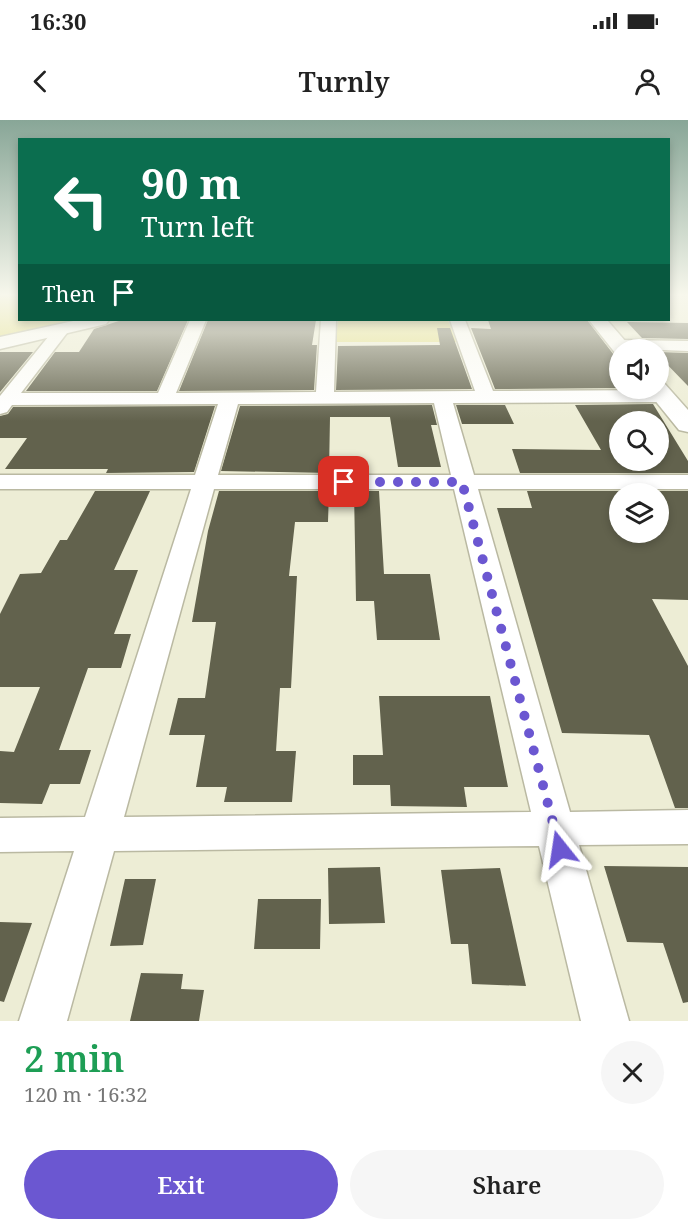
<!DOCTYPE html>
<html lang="en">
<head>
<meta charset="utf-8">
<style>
  body { margin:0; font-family:"Noto Serif",serif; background:#f6f6f6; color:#222; height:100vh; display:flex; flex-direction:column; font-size:22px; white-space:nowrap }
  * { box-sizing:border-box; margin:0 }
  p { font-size:20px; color:#767676 }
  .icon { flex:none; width:33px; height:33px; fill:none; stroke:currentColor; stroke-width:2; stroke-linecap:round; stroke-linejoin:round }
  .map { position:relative; height:901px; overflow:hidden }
  .drawer { display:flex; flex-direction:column; background:#fff; flex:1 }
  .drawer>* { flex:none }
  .banner { position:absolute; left:18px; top:18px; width:652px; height:183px; border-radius:0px; box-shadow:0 3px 9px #0003; background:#0b6e4f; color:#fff; overflow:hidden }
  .fabs { position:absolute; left:609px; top:219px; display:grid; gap:12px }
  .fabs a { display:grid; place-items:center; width:60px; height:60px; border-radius:50%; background:#fff; box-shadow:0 3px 9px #0003; font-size:30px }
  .pin { position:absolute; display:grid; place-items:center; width:51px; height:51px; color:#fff; margin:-26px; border-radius:12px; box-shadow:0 3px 9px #0006 }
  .me { position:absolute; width:66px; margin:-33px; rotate:345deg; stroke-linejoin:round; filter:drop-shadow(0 0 4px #0008) }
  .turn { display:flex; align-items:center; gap:21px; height:126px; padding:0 24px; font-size:27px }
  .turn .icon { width:78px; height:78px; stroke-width:2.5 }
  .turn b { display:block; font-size:42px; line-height:51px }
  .then { display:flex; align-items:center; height:57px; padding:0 24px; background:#0003; gap:12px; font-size:22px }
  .round { display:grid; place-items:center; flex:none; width:63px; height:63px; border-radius:32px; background:#f6f6f6 }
  .head { display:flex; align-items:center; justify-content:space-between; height:102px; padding:0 24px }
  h1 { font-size:36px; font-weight:600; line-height:45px; color:#1e9e55 }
  .primary-button { display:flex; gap:12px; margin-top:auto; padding:12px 24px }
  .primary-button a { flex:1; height:69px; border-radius:36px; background:#6b57d1; color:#fff; font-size:24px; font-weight:600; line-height:69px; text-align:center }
  .primary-button a+a { background:#f6f6f6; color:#222 }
  .status { display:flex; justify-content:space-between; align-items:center; height:42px; padding:0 30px; background:#fff; direction:ltr }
  .status svg { height:16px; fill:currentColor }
  header { display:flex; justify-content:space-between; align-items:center; height:78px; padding:0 24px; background:#fff; font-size:27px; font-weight:600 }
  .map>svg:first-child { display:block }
</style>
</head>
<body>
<div class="status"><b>16:30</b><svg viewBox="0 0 49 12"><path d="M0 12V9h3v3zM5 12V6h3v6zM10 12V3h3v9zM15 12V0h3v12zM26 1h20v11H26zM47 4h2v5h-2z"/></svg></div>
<header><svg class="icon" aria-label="back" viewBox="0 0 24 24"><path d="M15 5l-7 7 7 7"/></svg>Turnly<svg class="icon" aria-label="person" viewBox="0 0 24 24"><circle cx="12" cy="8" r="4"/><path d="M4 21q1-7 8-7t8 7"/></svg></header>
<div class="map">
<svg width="688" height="901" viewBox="0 0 688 901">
  <rect width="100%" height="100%" fill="#ededd5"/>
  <!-- green -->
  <path fill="#e3df82" d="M0,175H19L20,200H100L0,223Z
    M338,200H448L456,222H336Z"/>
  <!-- building -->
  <path fill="#62624d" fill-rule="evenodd" d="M122,200H188L157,271H26L55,232H79L94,209Z
    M208,200H316L312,225H317L314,270L179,271Z
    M488,200H587L614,235L620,237V268L495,269L471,208L491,209Z
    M627,202L688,203V219L642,218Z
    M437,208H450L472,269L336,270L338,226L440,225Z
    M0,232H33L0,272Z
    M658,232L688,233V266L658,235Z
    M653,284L688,341V353H520L512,329L601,330L575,285ZM620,302H658V340H620Z
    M432,285L437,305H431L441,347H398L390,297H330L329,353L221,351L240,286Z
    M456,285H505L514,304H462Z
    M215,286L194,352L106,353L108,349H5L27,318H0V296L8,294L13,287Z
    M95,371H150L114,450H138L114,514H131L121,548H88L59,630H91L80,664H50L42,684L0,683V631L14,632L40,567H0V494L20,454L41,453L60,420H67Z
    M219,371H329L328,402H295L289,456H297L291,568H280L276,631H296L292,682H224L227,667H196L205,615H169L178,578H205L216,502H192L208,411Z
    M354,371H379L384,454H430L440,520H377L374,481H356Z
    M527,371H688V480L652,479L688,546V688H675L649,615L562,613L497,388H532ZM620,374H658V412H620Z
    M379,576H490L508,667H464L467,687L391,686L390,665H353V635H383Z
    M604,746L688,747V882L683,883L663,823L627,822Z
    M380,747L385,803L329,804L328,748Z
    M500,748L526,866L472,864L468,824H451L441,750Z
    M125,759H156L143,825L110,826Z
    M258,779H321L320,829H254Z
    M0,802L32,803L4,882L0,881Z
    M141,853L183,854L181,869L204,870L199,901H130Z"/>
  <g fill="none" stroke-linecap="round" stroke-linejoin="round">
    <defs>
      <path id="minor" d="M190,200H206L176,273L316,272L321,200H336L334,272L475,271L450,200H465L493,271L662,270L671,276L662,282L453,283L474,355H688V369H478L570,692L688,690V724L579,725L629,901H581L539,726L114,731L67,901H19L74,731L0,732V698L85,697L191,369H0V355H195L218,284L12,285L7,292L0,294V276L57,206L62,204L70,209L21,273H158ZM434,283L451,355H218L238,284ZM214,369H454L531,692L124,697Z
        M620,220L688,221V231L614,228L612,225L614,222Z"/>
      <path id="tertiary" d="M78,200H109L106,204L0,229V217Z
        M589,200H607L633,230H620V235L616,234Z
        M658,262L664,263L688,290V312L679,310L645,268H658Z"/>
    </defs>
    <!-- minor casing -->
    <use href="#minor" stroke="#bab9a2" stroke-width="3"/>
    <!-- tertiary casing -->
    <use href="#tertiary" stroke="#bab9a2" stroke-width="3"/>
    <!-- minor -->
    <use href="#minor" fill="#fff" fill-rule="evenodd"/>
    <!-- tertiary -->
    <use href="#tertiary" fill="#fff" fill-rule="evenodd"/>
  </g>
  <!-- sky -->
  <linearGradient id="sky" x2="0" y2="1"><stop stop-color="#88a697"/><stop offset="0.58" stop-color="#f7f7ec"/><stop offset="1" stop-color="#f7f7ec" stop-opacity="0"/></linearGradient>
  <rect width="688" height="301" fill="url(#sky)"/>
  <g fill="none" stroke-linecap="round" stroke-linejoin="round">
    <!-- route -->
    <path stroke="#6b57d1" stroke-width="10" stroke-dasharray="0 18" d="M344,362H462L560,729"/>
  </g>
</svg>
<div class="fabs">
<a><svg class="icon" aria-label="sound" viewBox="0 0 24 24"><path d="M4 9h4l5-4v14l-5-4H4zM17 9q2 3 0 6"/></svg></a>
<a><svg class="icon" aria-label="search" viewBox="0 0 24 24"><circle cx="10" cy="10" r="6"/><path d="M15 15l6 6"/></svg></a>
<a><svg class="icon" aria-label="layers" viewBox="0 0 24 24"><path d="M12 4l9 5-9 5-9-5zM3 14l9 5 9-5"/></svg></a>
</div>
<div class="pin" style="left:344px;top:362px;background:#d93025"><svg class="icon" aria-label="arrive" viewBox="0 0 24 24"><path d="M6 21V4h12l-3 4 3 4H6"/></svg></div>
<svg class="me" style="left:560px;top:729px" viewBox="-20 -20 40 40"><path d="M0-17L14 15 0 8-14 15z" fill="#6b57d1" stroke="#fff" stroke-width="4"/></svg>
<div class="banner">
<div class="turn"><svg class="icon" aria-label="left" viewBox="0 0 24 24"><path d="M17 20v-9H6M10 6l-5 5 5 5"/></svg><div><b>90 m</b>Turn left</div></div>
<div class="then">Then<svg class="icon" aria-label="arrive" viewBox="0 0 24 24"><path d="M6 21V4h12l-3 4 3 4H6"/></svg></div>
</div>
</div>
<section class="drawer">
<div class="head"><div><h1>2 min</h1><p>120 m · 16:32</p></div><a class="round"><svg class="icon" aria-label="close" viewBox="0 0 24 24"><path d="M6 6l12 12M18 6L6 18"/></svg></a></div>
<div class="primary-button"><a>Exit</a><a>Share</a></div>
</section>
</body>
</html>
